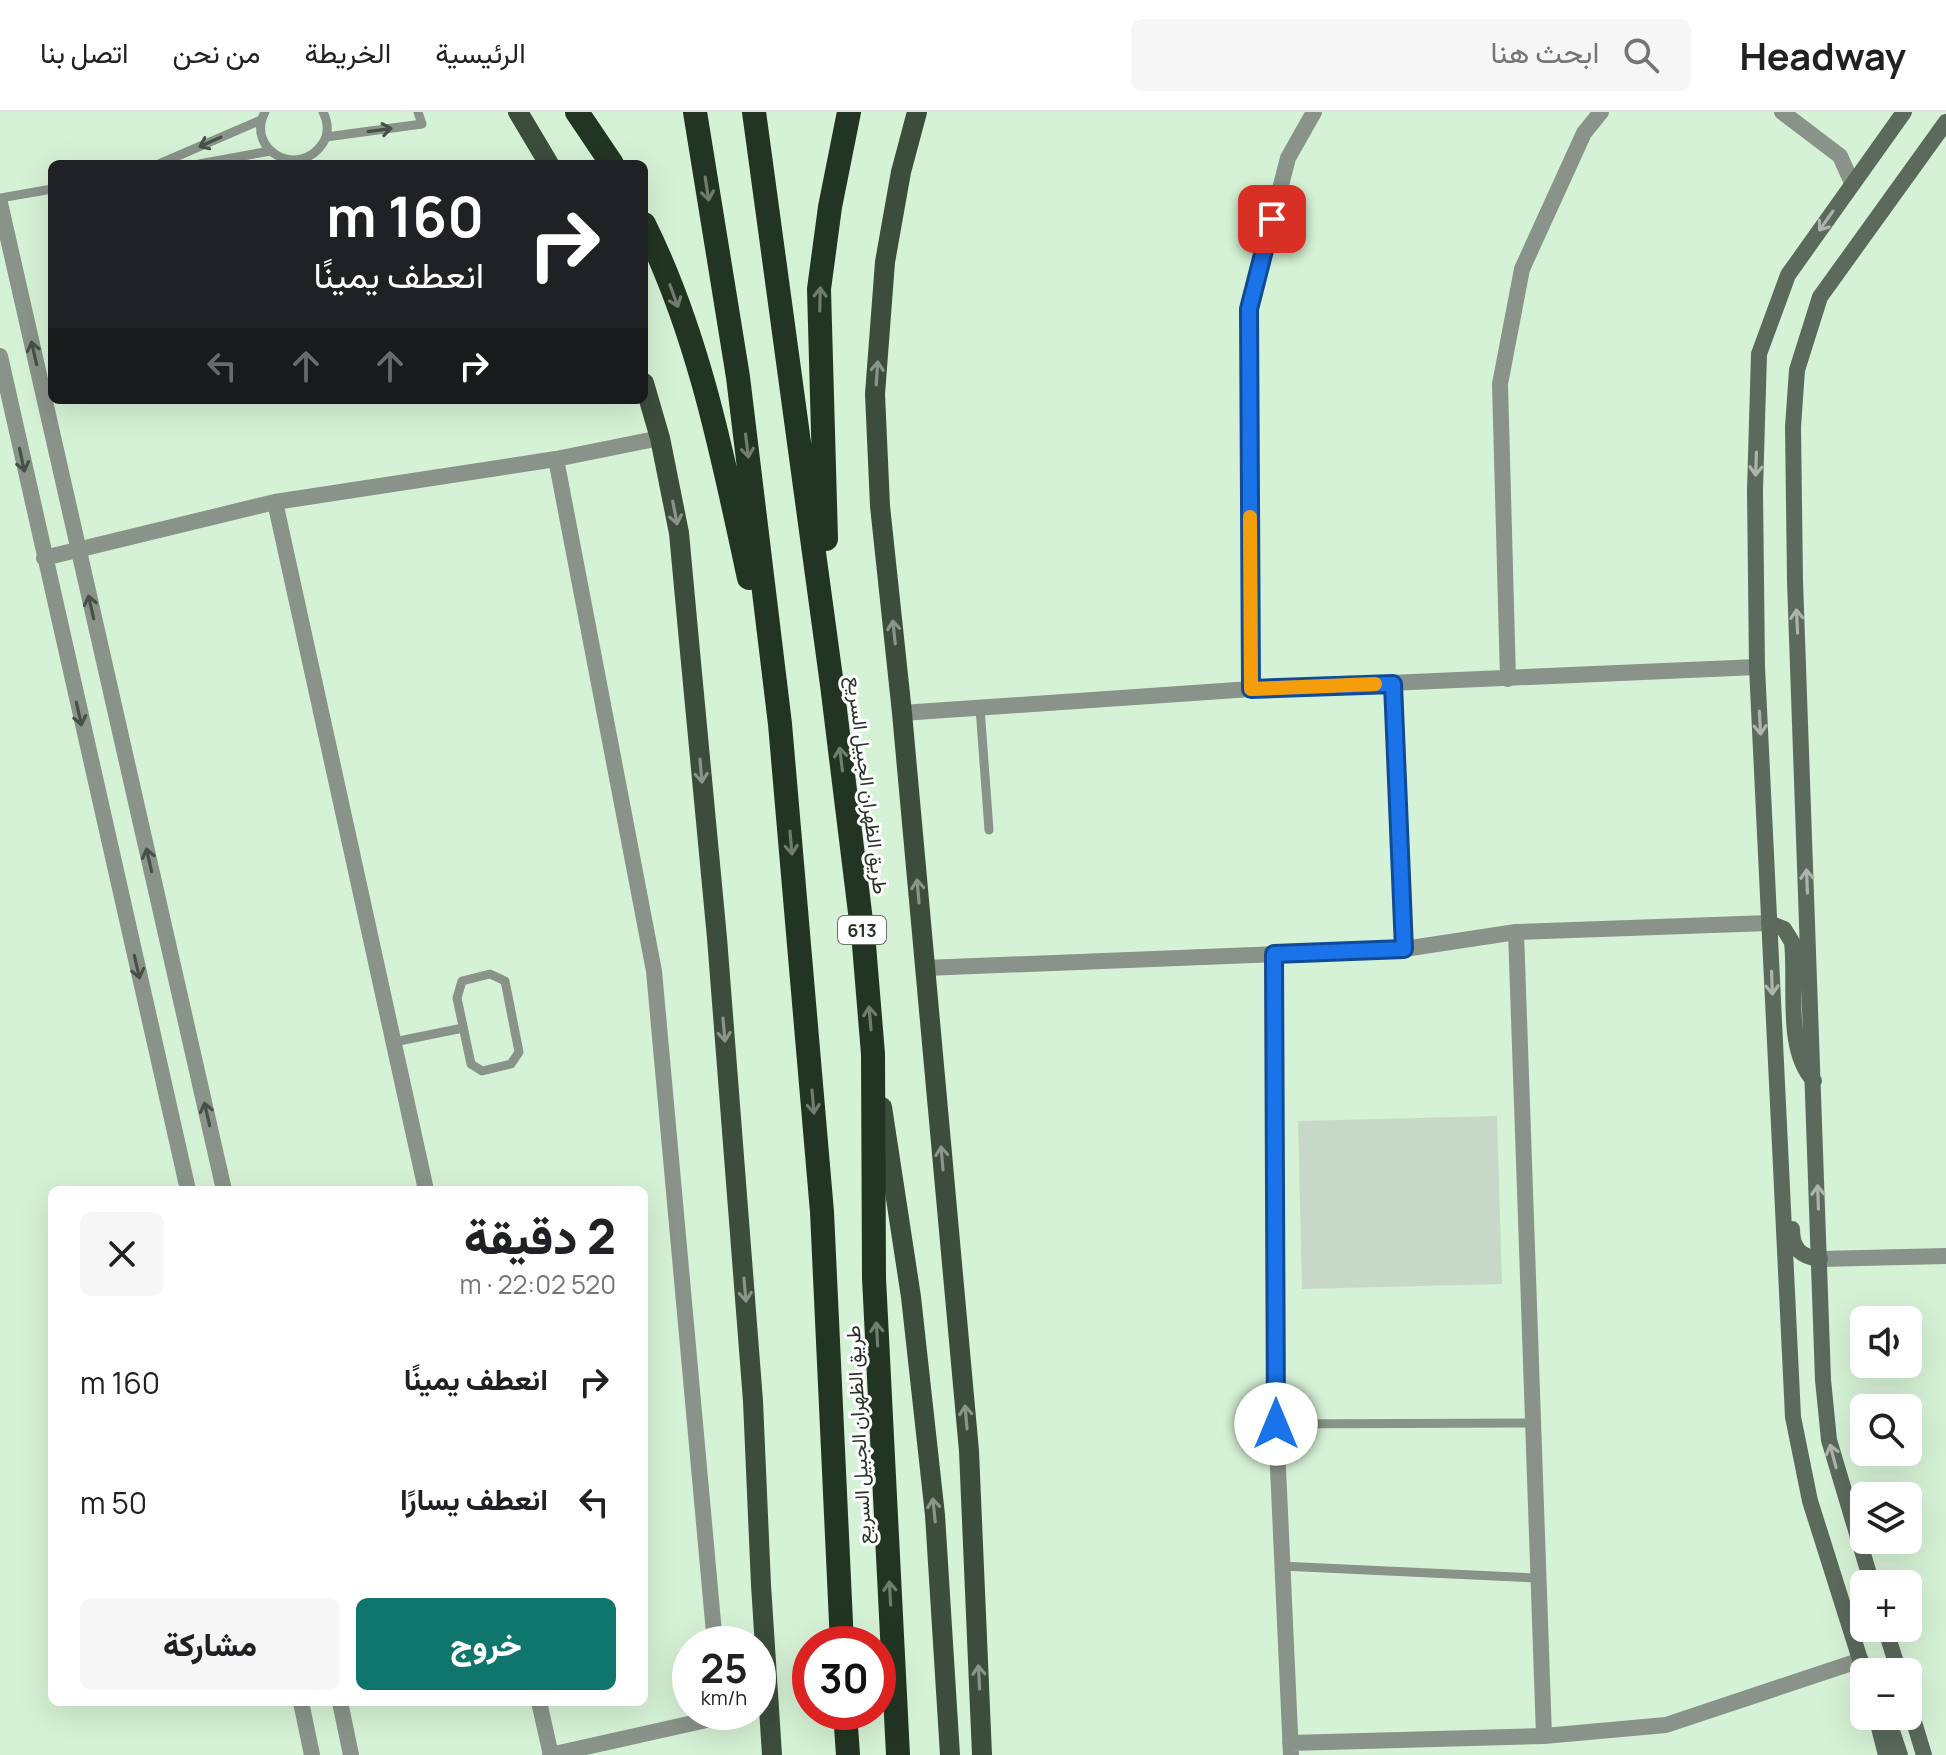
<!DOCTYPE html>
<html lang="ar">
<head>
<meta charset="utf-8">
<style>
  body { margin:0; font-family:Manrope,Vazirmatn,sans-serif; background:#f6f6f6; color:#202124; direction:rtl; height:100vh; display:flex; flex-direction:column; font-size:30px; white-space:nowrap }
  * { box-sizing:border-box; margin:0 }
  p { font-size:26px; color:#757577 }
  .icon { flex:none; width:44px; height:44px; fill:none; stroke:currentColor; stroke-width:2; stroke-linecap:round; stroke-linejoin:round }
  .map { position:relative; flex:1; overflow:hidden; direction:ltr }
  .sheet { position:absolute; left:48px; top:1074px; width:600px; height:520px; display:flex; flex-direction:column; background:#fff; border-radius:12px; box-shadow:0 8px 32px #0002; direction:rtl }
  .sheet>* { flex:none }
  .banner { position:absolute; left:48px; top:48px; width:600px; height:244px; border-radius:12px; box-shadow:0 8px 32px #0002; direction:rtl; background:#202124; color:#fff; overflow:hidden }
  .buttons { position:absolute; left:1850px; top:1194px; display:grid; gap:16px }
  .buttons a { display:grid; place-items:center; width:72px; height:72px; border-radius:12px; background:#fff; box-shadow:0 8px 32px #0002; font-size:40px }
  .speed { position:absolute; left:672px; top:1514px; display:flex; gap:16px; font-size:40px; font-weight:700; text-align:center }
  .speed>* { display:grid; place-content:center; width:104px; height:104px; border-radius:50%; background:#fff; box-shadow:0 8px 32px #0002; line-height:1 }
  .speed small { font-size:20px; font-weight:400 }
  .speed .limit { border:12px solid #d22; background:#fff; color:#111 }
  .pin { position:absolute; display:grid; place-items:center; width:68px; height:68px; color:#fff; margin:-34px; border-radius:16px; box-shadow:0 4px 12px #0006 }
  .me { position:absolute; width:88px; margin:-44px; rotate:0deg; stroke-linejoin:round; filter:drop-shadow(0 0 6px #0008) }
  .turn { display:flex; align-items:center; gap:28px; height:168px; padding:0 32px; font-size:36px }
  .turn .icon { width:104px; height:104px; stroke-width:2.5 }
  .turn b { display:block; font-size:56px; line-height:68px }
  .lanes { display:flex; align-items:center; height:76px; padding:0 32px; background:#0003; justify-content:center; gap:40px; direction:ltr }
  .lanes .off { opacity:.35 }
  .round { display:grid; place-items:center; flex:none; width:84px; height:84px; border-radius:12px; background:#f6f6f6 }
  .head { display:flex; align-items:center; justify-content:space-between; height:136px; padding:0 32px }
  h1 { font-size:48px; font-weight:800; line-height:60px }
  .primary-button { display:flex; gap:16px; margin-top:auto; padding:16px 32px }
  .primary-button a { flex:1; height:92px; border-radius:12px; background:#0f766e; color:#fff; font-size:32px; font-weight:800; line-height:92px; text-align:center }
  .primary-button a+a { background:#f6f6f6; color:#202124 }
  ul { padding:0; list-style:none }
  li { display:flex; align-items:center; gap:24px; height:120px; padding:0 32px }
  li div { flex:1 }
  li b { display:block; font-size:30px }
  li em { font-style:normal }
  header { display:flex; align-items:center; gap:48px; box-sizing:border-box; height:112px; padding:0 40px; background:#fff; border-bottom:2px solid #e0e0e0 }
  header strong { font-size:38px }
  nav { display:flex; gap:44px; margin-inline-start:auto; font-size:28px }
  .search { width:560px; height:72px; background:#f6f6f6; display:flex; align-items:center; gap:20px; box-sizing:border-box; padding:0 28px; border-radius:12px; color:#757577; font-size:30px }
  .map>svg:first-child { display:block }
</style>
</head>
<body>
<header>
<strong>Headway</strong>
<div class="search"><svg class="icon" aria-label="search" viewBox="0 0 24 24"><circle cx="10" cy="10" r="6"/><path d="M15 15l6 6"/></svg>ابحث هنا</div>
<nav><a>الرئيسية</a><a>الخريطة</a><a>من نحن</a><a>اتصل بنا</a></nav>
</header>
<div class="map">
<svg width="1946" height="1643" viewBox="0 0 1946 1643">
  <rect width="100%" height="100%" fill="#d6f2d6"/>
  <!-- green -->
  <path fill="#c8d8c8" d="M1497,1004L1502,1172L1302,1177L1298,1009Z"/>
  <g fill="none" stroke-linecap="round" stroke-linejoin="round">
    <!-- lane -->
    <path stroke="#899389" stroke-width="9" d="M265,0C245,38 299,68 323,31C329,21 328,10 323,0
      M326,25L422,12L418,0
      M159,52L261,8
      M199,52L270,39
      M0,86L52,77
      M1393,572L1404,837
      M980,596L989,718
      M490,862L505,869L519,940L511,952L482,959L471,952L457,886L462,869Z
      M394,930L463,916
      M1276,1312L1532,1311
      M1281,1454L1537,1466"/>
    <!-- street -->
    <path stroke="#899389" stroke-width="16" d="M1782,0L1840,44L1852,71
      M0,91L224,1078
      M0,244L188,1078
      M556,347L660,326
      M275,390L426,1078
      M44,446L275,390L556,347L654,859L715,1532
      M1508,567L1500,272L1522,157L1584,21L1601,0
      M1251,577L1249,197L1288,46L1314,0
      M902,601L1251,577L1757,555
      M1516,820L1544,1624
      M1274,842L1276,1312L1291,1643
      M925,856L1404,837L1516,820L1769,811
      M1820,1147L1946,1144
      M301,1590L312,1643
      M340,1590L351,1643
      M539,1590L551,1643
      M1290,1631L1544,1624L1666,1613L1861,1548
      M550,1643L720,1605L719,1600"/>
    <!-- secondary -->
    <path stroke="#5b6a5c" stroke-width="16" d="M1769,811L1784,817L1792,830C1797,872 1784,937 1814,969
      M1792,1117C1792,1137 1801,1145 1820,1147
      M1872,1472L1829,1328L1823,1268L1795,469L1793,315L1797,258L1820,185L1946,10
      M1885,1516L1899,1560
      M1864,1560L1810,1389L1793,1305L1757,555L1755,378L1759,242L1788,163L1904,0
      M1908,1590L1924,1643
      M1876,1604L1886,1643
      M1887,1604L1900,1643"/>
    <!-- primary -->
    <path stroke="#3c4d3c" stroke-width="20" d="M518,0L549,52
      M917,0L901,60L885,150L875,282L880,394L902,601L969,1339L982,1643
      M644,271L660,326L679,421L690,540L717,826L753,1289L761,1473L772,1643
      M882,995L911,1185L935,1403L950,1643"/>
    <!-- highway -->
    <path stroke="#223522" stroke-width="24" d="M577,0L612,52
      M695,0L738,265L780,612L822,1100L842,1532
      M754,0L832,573L864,833L873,942L874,1166L898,1643
      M644,112C699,223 723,346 749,466
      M826,427L819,177L830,95L849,0
      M845,1600L848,1643"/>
  </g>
  <!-- one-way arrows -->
  <defs><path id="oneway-shaft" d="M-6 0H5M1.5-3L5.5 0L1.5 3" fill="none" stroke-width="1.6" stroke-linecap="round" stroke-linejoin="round" transform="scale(2)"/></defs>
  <g stroke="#465046">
    <use href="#oneway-shaft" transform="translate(380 18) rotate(-8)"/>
    <use href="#oneway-shaft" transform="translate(210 30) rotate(156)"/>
    <use href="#oneway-shaft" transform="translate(34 241) rotate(-103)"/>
    <use href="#oneway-shaft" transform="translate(22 348) rotate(78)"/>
    <use href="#oneway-shaft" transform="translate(91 495) rotate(-103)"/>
    <use href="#oneway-shaft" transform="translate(79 602) rotate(77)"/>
    <use href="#oneway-shaft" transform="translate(149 748) rotate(-103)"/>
    <use href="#oneway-shaft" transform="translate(137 855) rotate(77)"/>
    <use href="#oneway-shaft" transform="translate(207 1002) rotate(-103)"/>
  </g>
  <g stroke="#6f7c6f">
    <use href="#oneway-shaft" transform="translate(707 77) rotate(81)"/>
    <use href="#oneway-shaft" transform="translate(674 184) rotate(70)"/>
    <use href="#oneway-shaft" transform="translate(820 187) rotate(-89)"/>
    <use href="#oneway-shaft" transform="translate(747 334) rotate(83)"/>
    <use href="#oneway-shaft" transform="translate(841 647) rotate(-97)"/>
    <use href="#oneway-shaft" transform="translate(791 731) rotate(85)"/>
    <use href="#oneway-shaft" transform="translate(870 906) rotate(-95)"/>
    <use href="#oneway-shaft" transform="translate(813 990) rotate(85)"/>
    <use href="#oneway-shaft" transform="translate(877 1222) rotate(-93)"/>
    <use href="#oneway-shaft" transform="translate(890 1481) rotate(-93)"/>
  </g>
  <g stroke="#adb4ae">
    <use href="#oneway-shaft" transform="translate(1826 109) rotate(125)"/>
    <use href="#oneway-shaft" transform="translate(1756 352) rotate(92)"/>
    <use href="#oneway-shaft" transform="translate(1797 509) rotate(-93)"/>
    <use href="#oneway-shaft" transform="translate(1760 611) rotate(87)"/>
    <use href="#oneway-shaft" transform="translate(1807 769) rotate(-92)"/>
    <use href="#oneway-shaft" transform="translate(1772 871) rotate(88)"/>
    <use href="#oneway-shaft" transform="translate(1818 1085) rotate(-92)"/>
    <use href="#oneway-shaft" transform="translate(1833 1344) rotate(-105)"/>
  </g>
  <g stroke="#8a948a">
    <use href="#oneway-shaft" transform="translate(877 261) rotate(-86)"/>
    <use href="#oneway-shaft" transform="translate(675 401) rotate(79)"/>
    <use href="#oneway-shaft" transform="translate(894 520) rotate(-96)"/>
    <use href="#oneway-shaft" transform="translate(701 659) rotate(85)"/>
    <use href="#oneway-shaft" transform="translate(918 779) rotate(-95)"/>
    <use href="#oneway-shaft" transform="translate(724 918) rotate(85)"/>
    <use href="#oneway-shaft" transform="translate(942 1046) rotate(-95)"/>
    <use href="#oneway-shaft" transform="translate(745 1178) rotate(85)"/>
    <use href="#oneway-shaft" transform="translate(966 1305) rotate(-95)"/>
    <use href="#oneway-shaft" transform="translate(934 1398) rotate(-96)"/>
    <use href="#oneway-shaft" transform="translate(979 1565) rotate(-93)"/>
  </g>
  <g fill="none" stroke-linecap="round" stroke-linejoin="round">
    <defs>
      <path id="route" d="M1272,107L1249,197L1251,577L1393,572L1404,837L1274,842L1276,1312"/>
    </defs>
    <!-- route casing -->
    <use href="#route" stroke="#114b97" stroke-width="20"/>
    <!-- route -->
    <use href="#route" stroke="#1a73e8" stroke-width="14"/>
    <!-- slow -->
    <path stroke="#f59e0b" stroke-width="14" d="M1250,405L1251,577L1375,572"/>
  </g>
  <g text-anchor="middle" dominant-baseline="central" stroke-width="6" stroke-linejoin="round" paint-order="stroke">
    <!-- shield labels -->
    <rect fill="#fff" stroke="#697169" stroke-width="2" x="838" y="804" width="48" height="28" rx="6"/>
    <g font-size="18" font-weight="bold" fill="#293429">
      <text x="862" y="818">613</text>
    </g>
    <!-- street labels -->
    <g font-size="20" fill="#293429" stroke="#fff">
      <text transform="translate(868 673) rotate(83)">طريق الظهران الجبيل السريع</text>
      <text transform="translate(858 1323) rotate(-93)">طريق الظهران الجبيل السريع</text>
    </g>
  </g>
</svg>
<div class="buttons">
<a><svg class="icon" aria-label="sound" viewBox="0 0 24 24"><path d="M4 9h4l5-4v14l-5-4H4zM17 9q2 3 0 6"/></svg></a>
<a><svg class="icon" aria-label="search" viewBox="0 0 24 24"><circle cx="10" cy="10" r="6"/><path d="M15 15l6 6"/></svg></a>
<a><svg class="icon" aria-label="layers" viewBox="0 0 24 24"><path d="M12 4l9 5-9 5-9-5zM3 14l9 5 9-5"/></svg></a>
<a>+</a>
<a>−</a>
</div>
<div class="speed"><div>25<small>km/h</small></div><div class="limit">30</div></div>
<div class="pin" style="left:1272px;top:107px;background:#d93025"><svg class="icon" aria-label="arrive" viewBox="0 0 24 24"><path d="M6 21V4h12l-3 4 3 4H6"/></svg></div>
<svg class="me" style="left:1276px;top:1312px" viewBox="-20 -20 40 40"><circle r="19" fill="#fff"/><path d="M0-13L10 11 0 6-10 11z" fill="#1a73e8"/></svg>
<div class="banner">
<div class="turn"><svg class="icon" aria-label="right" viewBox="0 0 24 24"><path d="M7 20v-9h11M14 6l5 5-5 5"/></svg><div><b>160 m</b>انعطف يمينًا</div></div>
<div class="lanes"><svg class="icon off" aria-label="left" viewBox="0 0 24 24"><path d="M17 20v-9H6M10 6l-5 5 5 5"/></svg><svg class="icon off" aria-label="ahead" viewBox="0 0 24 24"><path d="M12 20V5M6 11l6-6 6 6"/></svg><svg class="icon off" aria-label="ahead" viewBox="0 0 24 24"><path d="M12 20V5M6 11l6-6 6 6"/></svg><svg class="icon" aria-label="right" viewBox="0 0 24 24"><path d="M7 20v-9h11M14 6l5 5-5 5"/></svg></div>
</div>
<section class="sheet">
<div class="head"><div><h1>2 دقيقة</h1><p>520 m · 22:02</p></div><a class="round"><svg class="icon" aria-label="close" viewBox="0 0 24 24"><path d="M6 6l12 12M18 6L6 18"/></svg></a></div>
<ul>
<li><svg class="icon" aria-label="right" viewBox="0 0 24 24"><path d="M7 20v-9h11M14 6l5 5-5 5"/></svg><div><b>انعطف يمينًا</b></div><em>160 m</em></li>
<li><svg class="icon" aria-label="left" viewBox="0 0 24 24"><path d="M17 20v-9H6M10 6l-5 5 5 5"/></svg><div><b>انعطف يسارًا</b></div><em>50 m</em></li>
</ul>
<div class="primary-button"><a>خروج</a><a>مشاركة</a></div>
</section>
</div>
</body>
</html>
